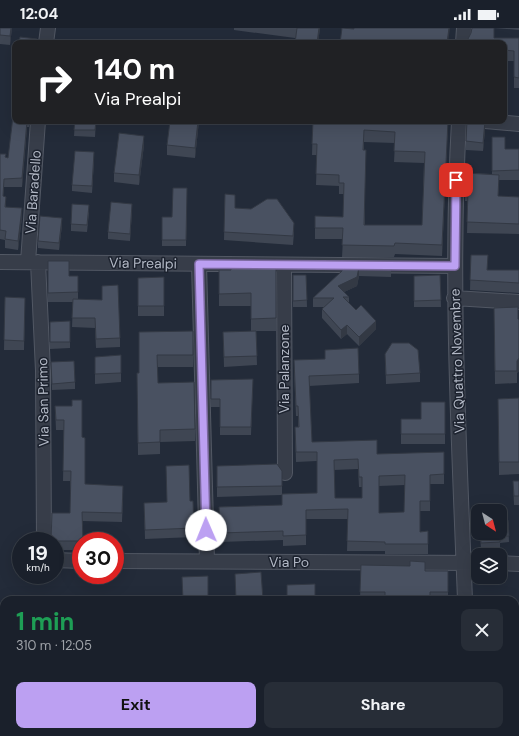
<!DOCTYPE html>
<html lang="en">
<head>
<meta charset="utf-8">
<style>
  body { margin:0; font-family:"DM Sans",sans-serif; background:#272d37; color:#f1f3f6; height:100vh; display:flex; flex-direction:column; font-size:15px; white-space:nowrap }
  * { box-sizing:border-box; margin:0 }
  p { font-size:13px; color:#9fa3a9 }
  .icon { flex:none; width:22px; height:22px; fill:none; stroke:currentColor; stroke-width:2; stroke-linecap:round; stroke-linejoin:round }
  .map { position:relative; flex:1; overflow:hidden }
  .drawer { position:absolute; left:0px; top:568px; width:519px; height:140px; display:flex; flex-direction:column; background:#1a202b; border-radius:12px 12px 0 0; box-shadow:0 4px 16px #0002,0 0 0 1px #383e47 }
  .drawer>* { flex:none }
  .guide { position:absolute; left:12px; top:12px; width:495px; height:84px; border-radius:8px; box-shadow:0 4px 16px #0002,0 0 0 1px #383e47; background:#202124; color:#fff; overflow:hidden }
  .needle { width:26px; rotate:144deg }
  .fabs { position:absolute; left:471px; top:476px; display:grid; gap:8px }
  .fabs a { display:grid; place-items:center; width:36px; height:36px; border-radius:8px; background:#1a202b; box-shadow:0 4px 16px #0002,0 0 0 1px #383e47; font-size:20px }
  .speed { position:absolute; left:12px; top:504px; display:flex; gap:8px; font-size:20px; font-weight:700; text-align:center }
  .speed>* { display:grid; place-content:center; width:52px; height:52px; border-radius:50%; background:#1a202b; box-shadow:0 4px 16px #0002,0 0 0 1px #383e47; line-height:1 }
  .speed small { font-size:10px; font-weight:400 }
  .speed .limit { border:6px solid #d22; background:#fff; color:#111 }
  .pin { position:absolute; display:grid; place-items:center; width:34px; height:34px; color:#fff; margin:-17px; border-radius:8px; box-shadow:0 2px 6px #0006 }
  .me { position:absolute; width:44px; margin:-22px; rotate:359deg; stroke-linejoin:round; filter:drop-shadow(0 0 3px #0008) }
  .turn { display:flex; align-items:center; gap:14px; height:84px; padding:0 16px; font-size:18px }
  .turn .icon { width:52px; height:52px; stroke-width:2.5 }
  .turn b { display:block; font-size:28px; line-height:34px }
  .round { display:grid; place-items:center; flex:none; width:42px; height:42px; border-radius:8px; background:#272d37 }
  .head { display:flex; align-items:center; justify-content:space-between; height:68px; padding:0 16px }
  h1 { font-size:24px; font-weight:700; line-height:30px; color:#1e9e55 }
  .primary-button { display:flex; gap:8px; margin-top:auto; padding:8px 16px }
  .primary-button a { flex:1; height:46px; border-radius:8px; background:#bca0f2; color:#111; font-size:16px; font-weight:700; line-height:46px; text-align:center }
  .primary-button a+a { background:#272d37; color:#f1f3f6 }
  .status { display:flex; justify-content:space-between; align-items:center; height:28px; padding:0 20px; background:#1a202b; direction:ltr }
  .status svg { height:11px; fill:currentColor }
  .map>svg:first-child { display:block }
</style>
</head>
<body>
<div class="status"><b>12:04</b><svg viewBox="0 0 49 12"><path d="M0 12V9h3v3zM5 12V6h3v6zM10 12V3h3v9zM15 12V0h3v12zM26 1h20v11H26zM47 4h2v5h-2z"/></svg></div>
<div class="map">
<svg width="519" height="708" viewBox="0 0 519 708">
  <rect width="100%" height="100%" fill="#232b39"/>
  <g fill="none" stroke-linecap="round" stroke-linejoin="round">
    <defs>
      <path id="minor" d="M46,15L48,0
        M463,15L464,0
        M459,93C450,253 459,412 465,572
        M485,93L519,96
        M0,234L455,238
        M28,234L38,93
        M38,234L43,343L44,513
        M199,236L207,533
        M284,237L285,445
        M454,270L519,274
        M55,532L81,533
        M115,533L478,535
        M500,535L519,536
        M469,704V708"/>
    </defs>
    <!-- minor casing -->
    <use href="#minor" stroke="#525864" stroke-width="16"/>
    <!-- minor -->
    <use href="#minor" stroke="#373d49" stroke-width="14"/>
  </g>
  <!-- wall -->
  <path fill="#3f4653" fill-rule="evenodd" d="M0,0H12L10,17L0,16Z
    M234,0H320L318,15H295V10L234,2Z
    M472,0H519V2L494,0V10H519V60H514V33H504V15L471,5Z
    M15,93H30L29,99H27L22,159H4L3,168L6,179L22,189L18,222L5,220V212L0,211V126L8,130Z
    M75,93H96L95,109L74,108Z
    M199,93L195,130L167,127V117Z
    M300,93H448L442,228L395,226L394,229H342L343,211H315V188L343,189L344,166H339V158L316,157L317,127H312L313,95L300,94ZM364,114L395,115L394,134L424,135L422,197H365L364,122Z
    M485,102L483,123L466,122V113Z
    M492,109L505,121H519V152H499L498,168L519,169V206L467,205L468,173H465V145L492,146Z
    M144,117L139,157L114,154V145Z
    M94,131L92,165L72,163V157Z
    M187,160L186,218H162V189H172Z
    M225,166L235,180L251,181L294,204L293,217L224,212Z
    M132,183L130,213L108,211V204Z
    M89,184L87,204L71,203V196Z
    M62,197L59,222L38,220V213Z
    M471,227L488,242H519V265L470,262Z
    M276,232V303H256L257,337L224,339L223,304L251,303V278H219V242H231Z
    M48,233L69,248H78V271L102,272V258L120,310V319L96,320L95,300L72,299L73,274H48Z
    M341,237H391V249L359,248L357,258L344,264L349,269V275L376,301L359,318L347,306L341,311L322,290V281L324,279H313V270L341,244Z
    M293,247H306L307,279H293Z
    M440,247L441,279H414V248Z
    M164,249V288H138V250Z
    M5,269L25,270L24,322H4Z
    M494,280L518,291L519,292V343L517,345V355L495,356Z
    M70,293V320L50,321V294Z
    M139,304L193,327V339H157L158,355L195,401V413L160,414V426L138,427L137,345H139Z
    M325,322L359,346V355L309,358L312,414L377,426L444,446V456H430V483H420V504L428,503V526H385V523H347L348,491H306V517L283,518V512L220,514L219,479L282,477V467L217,469V438L282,443V466L317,465V433L296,434L295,399H298V388H296L294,341L325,331ZM358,441L359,459H362V470H335L334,442ZM405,457L404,484L379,485V458Z
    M385,326L420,345V354L386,356Z
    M121,327V354L95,356V329Z
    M51,334L75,354V361L52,362Z
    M253,351L251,407H220V379H211V352Z
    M519,370V446L499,447L498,371Z
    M445,374V416H401V391H421Z
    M55,378L82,409L85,456L123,467L122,494L82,493L81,522H55V513L70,485V453H63L64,402H56Z
    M513,453H519V477H514Z
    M144,475L194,500V509L145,511Z
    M508,492L509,514L500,515V521L481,522L480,505Z
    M361,537L425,543H448V572H360Z
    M207,704H267V708H207Z
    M324,704H350V708H324Z
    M420,704H439V708H420Z"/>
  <!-- shaded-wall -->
  <path fill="#333944" d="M11,0H12L10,17V8Z
    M319,0H320L318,15H317Z
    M449,0H450L448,15H447Z
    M27,93V99L22,159V150Z
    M198,93H199L195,130V120Z
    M448,93L442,228V217Z
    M485,93V102L483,123V115Z
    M144,108V117L139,157V147Z
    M94,124V131L92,165V158Z
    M132,176V183L130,213V206Z
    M22,180V189L18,222V213Z
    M62,190V197L59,222V215Z
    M359,239V248L357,258L338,267V258Z
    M376,293V301L359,318V309Z
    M347,297V306L341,311V302Z
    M519,330V343L517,345V333Z"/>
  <!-- building -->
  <path fill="#495161" stroke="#333944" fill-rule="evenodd" d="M0,0H11L10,8L0,7Z
    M297,0H319L317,15H295Z
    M342,0L354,1V0H449L447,15H340Z
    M472,0H494V10H519V50L514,49V23L504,22V15H468V11L471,5Z
    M20,9L37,11V15H19Z
    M504,52H505L504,77Z
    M15,72V93H27L22,150L4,151L3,168L6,169L5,179L22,180L18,213L5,211L6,203L0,202V126H6L5,129L8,130Z
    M75,93H96L95,102H74Z
    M170,93H198L195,120L167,117Z
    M313,93H448L442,217L395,215L394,218L342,217L343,200H315V188L343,189L344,155H339V147L316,146L317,116H312ZM364,102L395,104L394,123L425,124L422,197H364L366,122H363Z
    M467,93H485L483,115L466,113Z
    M119,105L144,108L139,147L114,145Z
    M492,109H505V121H519V142L492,143Z
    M75,123L94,124L92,158L72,157Z
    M465,145L499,147L498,168L519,169V196L467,194L468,163H465Z
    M173,160H187L186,212H162V189H172Z
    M225,166L235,167V180L251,181L267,171H277L294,195L293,208L224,204Z
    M111,174L132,176L130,206L108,204Z
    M72,176L89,177L87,197L71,196Z
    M40,188L62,190L59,215L38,213Z
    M471,227H488L487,242H519V255L470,252Z
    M231,232H276V290L251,291V265L219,266V242H231Z
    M48,233H69V248H78V264L48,265Z
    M341,237H391V240L359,239L357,249L338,258L349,269H343L356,282L361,277L376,293L359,309L347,297L341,302L322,281L334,270H313L342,243Z
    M293,247H306L307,272L293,273Z
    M440,247L441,272L414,273V248Z
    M164,249V278H138V250Z
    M118,257L120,310L96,311L95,290H72L73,271L102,272V258Z
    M5,269L25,270L24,313L4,312Z
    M518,279V291L519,292V330L517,333V343H495L494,280Z
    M70,293V314H50V294Z
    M193,303V327H157L158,355L194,354L195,401L160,402V414L138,415L137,345H139V304Z
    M256,303L257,328L224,329L223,304Z
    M392,315H409L418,322L420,345L386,347L385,326Z
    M358,320L359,346L309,348L312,414L377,412V426L444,424V446L430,447V473H420V504L428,503V516H385V514L347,513L348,481L306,482V507L283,508V503L220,505L219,479L282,477V466L317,465V424H296L295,399H299L298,378H296L294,332L325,331V322ZM358,431L359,449H362V470H335L334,432ZM405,447L404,484L379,485V448Z
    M121,327V345L95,346V329Z
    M74,333L75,354L52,356L51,334Z
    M253,351L251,399H220V371H211V352Z
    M519,370V434H499L498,371Z
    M72,372H82V409L85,410V456L123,458L122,485L82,484L83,513H51L52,485H70L71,443H63L64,392H56L55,378H72Z
    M421,374H445V406H401V391H421Z
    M277,436L282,443V458L217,459V438Z
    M189,437L190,473H193L194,500L145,502L144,475L167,474L166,438Z
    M513,453H519V468H514Z
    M508,492L509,508H500V514L481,515L480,505H500V493Z
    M410,533L425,534V543H448V564H430V572H385V564H360L361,537L410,538Z
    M261,544L263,572H236L235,546Z
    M208,548V572H183L182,549Z
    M315,556V572H287V557Z
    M111,569H127V572H112Z
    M0,631H4V704H51V708H0Z
    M82,704H158V708H81Z
    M228,704H267V708H228Z
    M324,704H350V705H324Z
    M420,704H438V708L420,707Z"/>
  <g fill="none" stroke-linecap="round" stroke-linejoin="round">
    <defs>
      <path id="route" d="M206,502L199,236L455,238L456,152"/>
    </defs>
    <!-- route casing -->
    <use href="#route" stroke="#7a689d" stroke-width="10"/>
    <!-- route -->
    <use href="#route" stroke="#bca0f2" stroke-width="7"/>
  </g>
  <g text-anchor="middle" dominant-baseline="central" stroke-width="3" stroke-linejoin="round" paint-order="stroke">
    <!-- street labels -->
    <g font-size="14" fill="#b2b8c5" stroke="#1c222e">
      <text transform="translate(33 164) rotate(-86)">Via Baradello</text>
      <text transform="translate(143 235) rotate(1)">Via Prealpi</text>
      <text transform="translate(457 333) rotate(-92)">Via Quattro Novembre</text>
      <text transform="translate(284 341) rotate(-90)">Via Palanzone</text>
      <text transform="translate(43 374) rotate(-91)">Via San Primo</text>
      <text x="289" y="534">Via Po</text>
    </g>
  </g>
</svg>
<div class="fabs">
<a><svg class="needle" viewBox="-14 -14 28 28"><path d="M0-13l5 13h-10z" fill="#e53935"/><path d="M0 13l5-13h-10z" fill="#9fa3a9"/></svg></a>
<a><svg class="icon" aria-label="layers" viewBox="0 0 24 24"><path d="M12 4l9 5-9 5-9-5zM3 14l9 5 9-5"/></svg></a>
</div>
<div class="speed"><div>19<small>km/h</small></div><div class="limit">30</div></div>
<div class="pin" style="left:456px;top:152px;background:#d93025"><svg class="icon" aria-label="arrive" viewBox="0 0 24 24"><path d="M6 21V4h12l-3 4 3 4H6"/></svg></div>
<svg class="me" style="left:206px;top:502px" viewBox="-20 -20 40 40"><circle r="19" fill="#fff"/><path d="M0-13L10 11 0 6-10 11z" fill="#bca0f2"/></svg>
<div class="guide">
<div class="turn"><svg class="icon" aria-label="right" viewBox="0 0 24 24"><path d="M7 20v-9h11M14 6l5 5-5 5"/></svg><div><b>140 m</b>Via Prealpi</div></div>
</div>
<section class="drawer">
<div class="head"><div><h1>1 min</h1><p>310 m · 12:05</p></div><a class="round"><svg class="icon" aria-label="close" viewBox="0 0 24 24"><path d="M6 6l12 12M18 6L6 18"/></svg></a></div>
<div class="primary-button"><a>Exit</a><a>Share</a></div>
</section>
</div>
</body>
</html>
